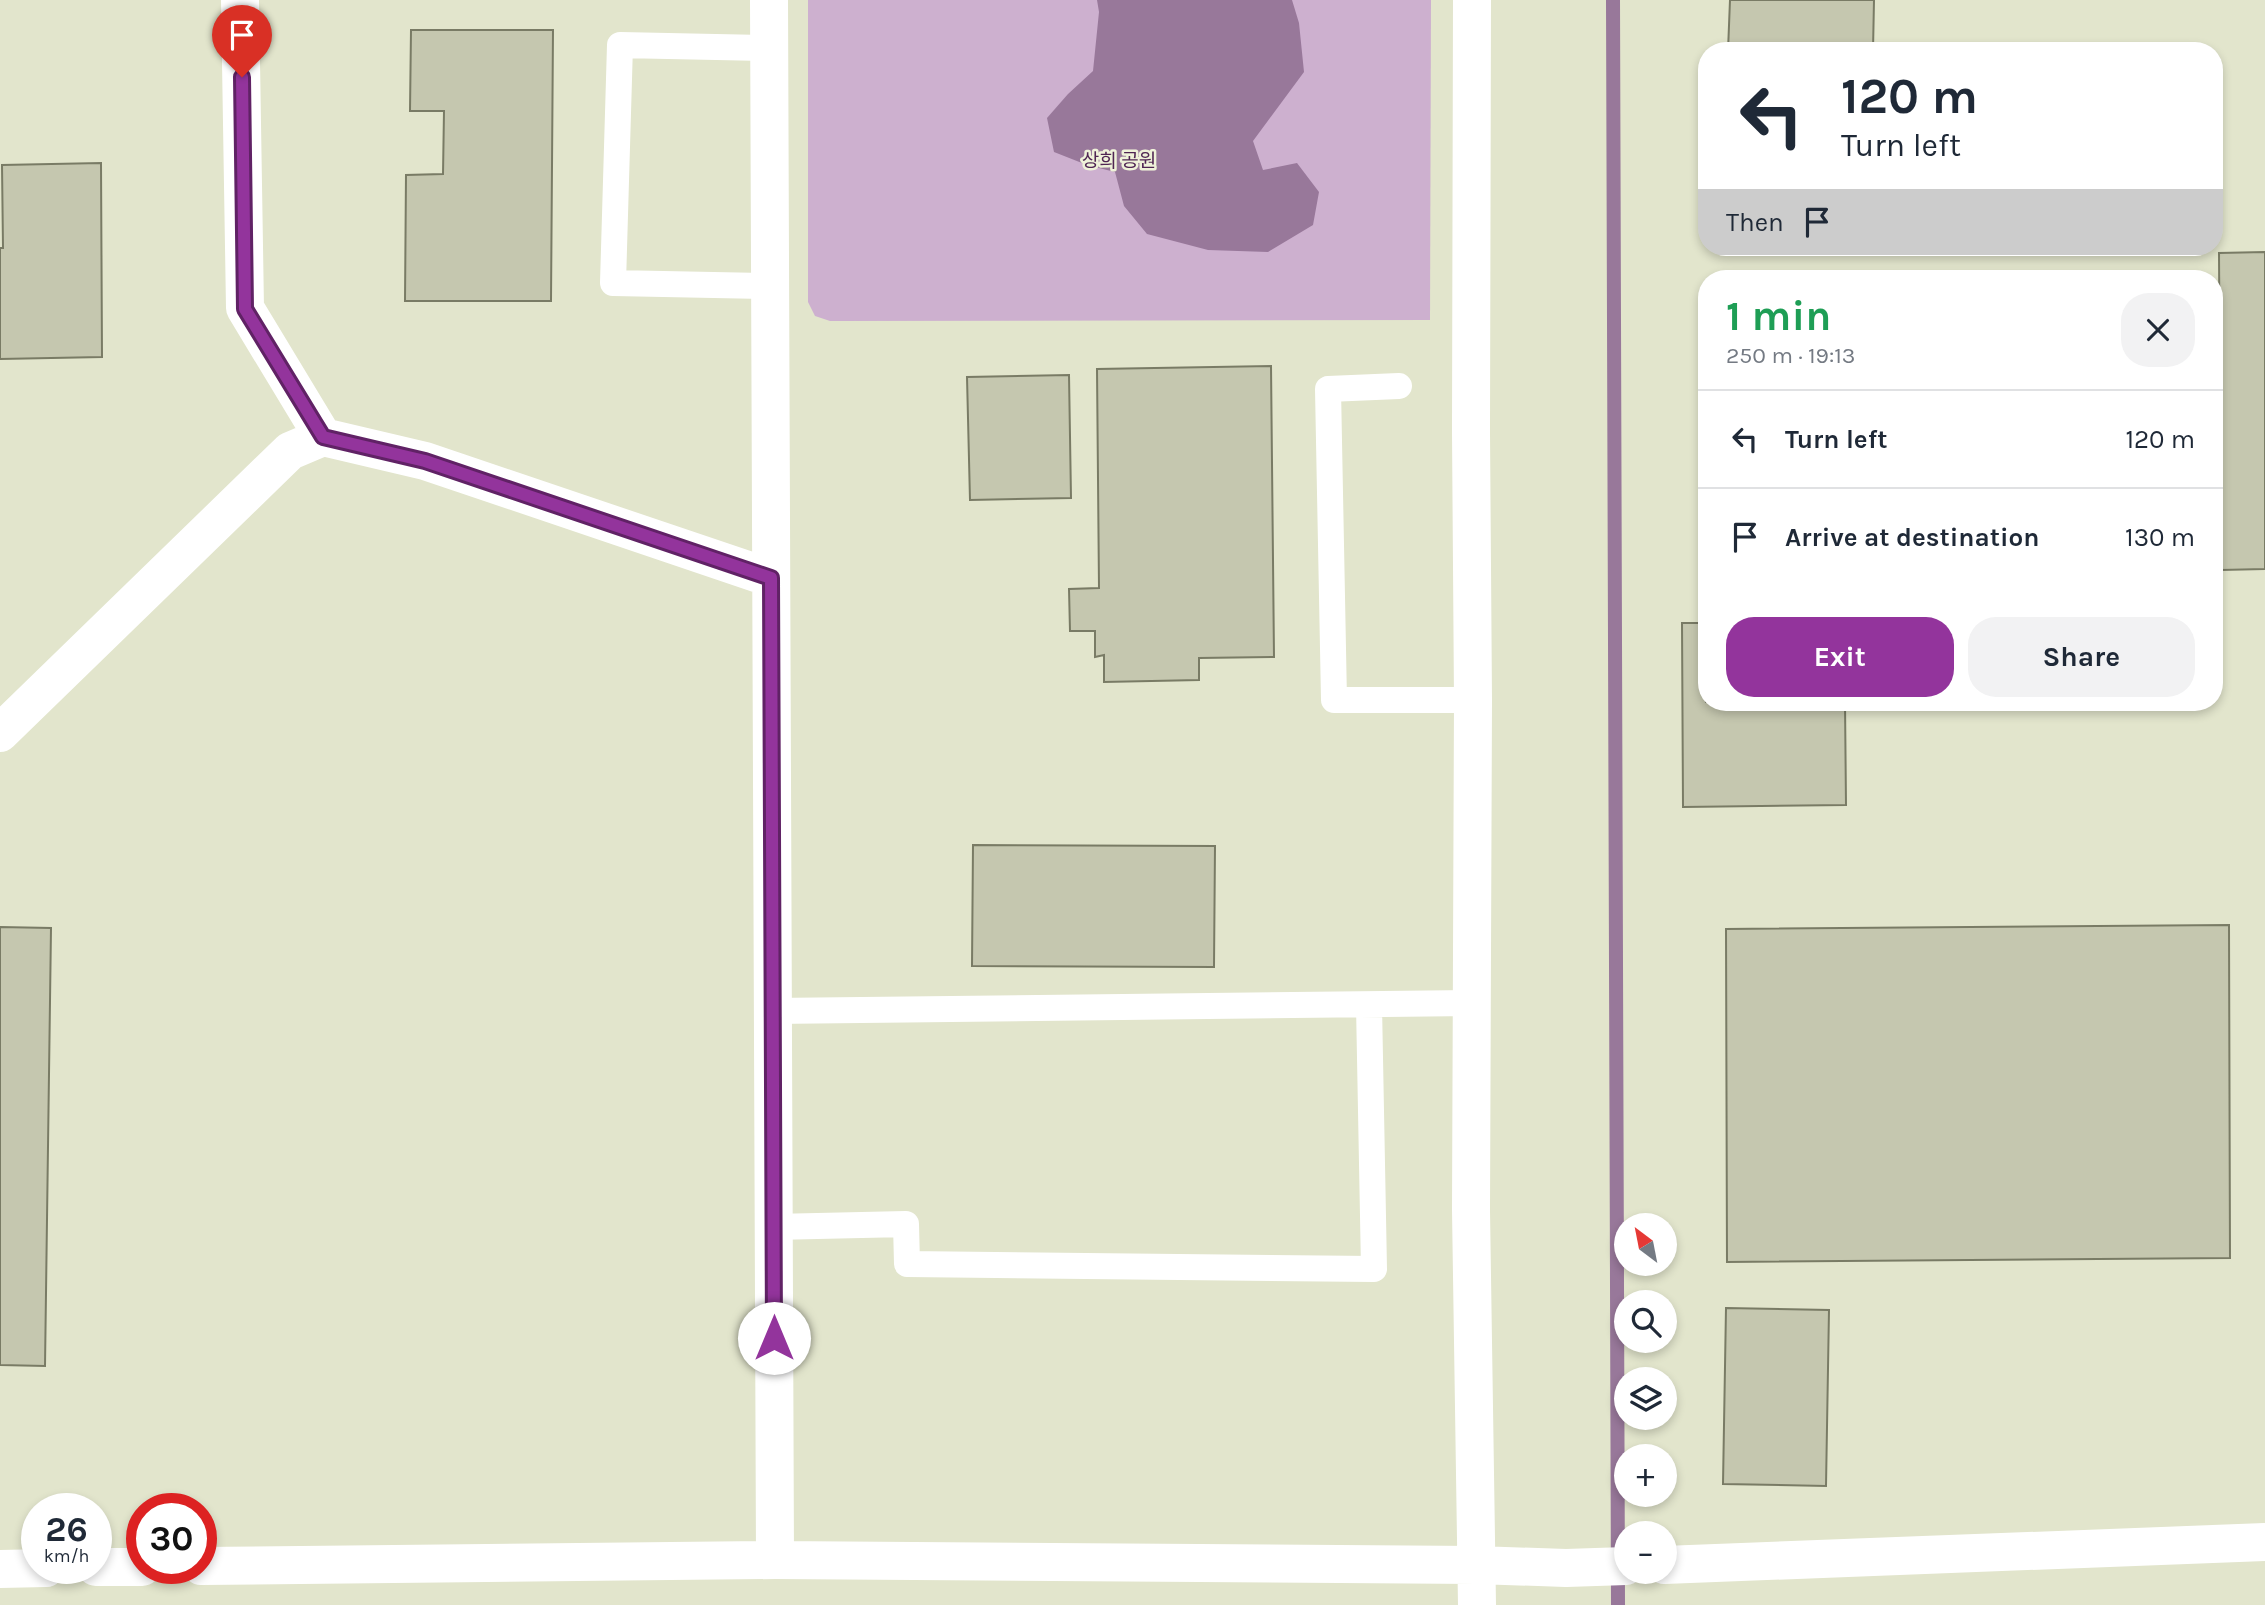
<!DOCTYPE html>
<html lang="en">
<head>
<meta charset="utf-8">
<style>
  body { margin:0; font-family:Karla,"Noto Sans KR",sans-serif; background:#f2f2f3; color:#1f2937; height:100vh; display:flex; flex-direction:column; font-size:26px; white-space:nowrap }
  * { box-sizing:border-box; margin:0 }
  p { font-size:23px; color:#747a83 }
  .icon { flex:none; width:38px; height:38px; fill:none; stroke:currentColor; stroke-width:2; stroke-linecap:round; stroke-linejoin:round }
  .map { position:relative; flex:1; overflow:hidden }
  .drawer { position:absolute; left:1698px; top:270px; width:525px; height:441px; display:flex; flex-direction:column; background:#fff; border-radius:28px; box-shadow:0 4px 10px #0003 }
  .drawer>* { flex:none }
  .banner { position:absolute; left:1698px; top:42px; width:525px; height:214px; border-radius:28px; box-shadow:0 4px 10px #0003; background:#fff; color:#1f2937; overflow:hidden }
  .needle { width:46px; rotate:328deg }
  .tools { position:absolute; left:1614px; top:1213px; display:grid; gap:14px }
  .tools a { display:grid; place-items:center; width:63px; height:63px; border-radius:50%; background:#fff; box-shadow:0 4px 10px #0003; font-size:35px }
  .speed { position:absolute; left:21px; top:1493px; display:flex; gap:14px; font-size:35px; font-weight:700; text-align:center }
  .speed>* { display:grid; place-content:center; width:91px; height:91px; border-radius:50%; background:#fff; box-shadow:0 4px 10px #0003; line-height:1 }
  .speed small { font-size:18px; font-weight:400 }
  .speed .limit { border:10px solid #d22; background:#fff; color:#111 }
  .pin { position:absolute; display:grid; place-items:center; width:60px; height:60px; color:#fff; margin:-72px -30px; border-radius:50% 50% 50% 0; rotate:-45deg; box-shadow:0 0 7px #0007 }
  .pin .icon { rotate:45deg }
  .me { position:absolute; width:77px; margin:-38px; rotate:0deg; stroke-linejoin:round; filter:drop-shadow(0 0 5px #0008) }
  .turn { display:flex; align-items:center; gap:24px; height:147px; padding:0 28px; font-size:32px }
  .turn .icon { width:91px; height:91px; stroke-width:2.5 }
  .turn b { display:block; font-size:49px; line-height:60px }
  .then { display:flex; align-items:center; height:66px; padding:0 28px; background:#0003; gap:14px; font-size:26px }
  .round { display:grid; place-items:center; flex:none; width:74px; height:74px; border-radius:28px; background:#f2f2f3 }
  .summary { display:flex; align-items:center; justify-content:space-between; height:119px; padding:0 28px }
  h1 { font-size:42px; font-weight:700; line-height:52px; color:#1e9e55 }
  .primary-button { display:flex; gap:14px; margin-top:auto; padding:14px 28px }
  .primary-button a { flex:1; height:80px; border-radius:28px; background:#93349c; color:#fff; font-size:28px; font-weight:700; line-height:80px; text-align:center }
  .primary-button a+a { background:#f2f2f3; color:#1f2937 }
  ul { padding:0; list-style:none }
  li { display:flex; align-items:center; gap:21px; height:98px; padding:0 28px; border-top:2px solid #e0e1e3 }
  li div { flex:1 }
  li b { display:block; font-size:26px }
  li em { font-style:normal }
  .map>svg:first-child { display:block }
</style>
</head>
<body>
<div class="map">
<svg width="2265" height="1605" viewBox="0 0 2265 1605">
  <rect width="100%" height="100%" fill="#e2e5cc"/>
  <!-- green -->
  <path fill="#cdb0cf" d="M808,0H1431L1430,320L830,321L815,316L808,302Z"/>
  <!-- water -->
  <path fill="#98789a" d="M1097,0H1292L1299,23L1304,72L1253,141L1263,170L1297,163L1319,192L1313,225L1268,252L1208,250L1147,234L1124,206L1115,172L1087,165L1054,152L1047,118L1068,94L1093,71L1099,12Z"/>
  <g fill="none" stroke-linecap="round" stroke-linejoin="round">
    <!-- stream -->
    <path stroke="#98789a" stroke-width="14" d="M1613,0L1618,1605"/>
  </g>
  <!-- building -->
  <path fill="#c5c7af" stroke="#797b65" stroke-width="2" d="M1730,0H1874L1873,51H1728Z
    M411,30H553L551,301H405L406,175L443,174L444,111H410Z
    M101,163L102,357L0,359V248H3L2,165Z
    M2265,252V569L2221,570L2219,253Z
    M2162,273V278H1916Z
    M1271,366L1274,657L1199,658V680L1104,682V655L1095,657V631H1070L1069,589L1099,588L1097,369Z
    M1069,375L1071,498L970,500L967,377Z
    M1682,623H1706V702H1845L1846,805L1683,807Z
    M973,845L1215,846L1214,967L972,966Z
    M2229,925L2230,1258L1727,1262L1726,929Z
    M0,927L51,928L45,1366L0,1365Z
    M1726,1308L1829,1310L1826,1486L1723,1484Z"/>
  <g fill="none" stroke-linecap="round" stroke-linejoin="round">
    <!-- lane -->
    <path stroke="#fff" stroke-width="26" d="M769,48L620,45L613,283L769,286
      M1399,386L1328,389L1334,700H1473
      M772,1011L1472,1003
      M773,1227L906,1224L907,1264L1374,1269L1369,1005"/>
    <!-- street -->
    <path stroke="#fff" stroke-width="38" d="M240,0L245,308L323,437
      M769,0L775,1560
      M1472,0L1471,432L1473,700L1471,1210L1477,1605
      M0,733L290,451L323,437L425,461L771,578
      M1664,1565L2265,1542
      M201,1566L775,1560L1477,1565L1566,1568L1626,1566
      M96,1567H142
      M0,1569L46,1568"/>
  </g>
  <g fill="none" stroke-linecap="round" stroke-linejoin="round">
    <defs>
      <path id="route" d="M242,77L245,309L323,437L425,461L771,578L774,1338"/>
    </defs>
    <!-- route casing -->
    <use href="#route" stroke="#602265" stroke-width="18"/>
    <!-- route -->
    <use href="#route" stroke="#93349c" stroke-width="12"/>
  </g>
  <g text-anchor="middle" dominant-baseline="central" stroke-width="5" stroke-linejoin="round" paint-order="stroke">
    <!-- park labels -->
    <g font-size="19" fill="#4f2553" stroke="#eff2d9">
      <text x="1119" y="161">상희 공원</text>
    </g>
  </g>
</svg>
<div class="tools">
<a><svg class="needle" viewBox="-14 -14 28 28"><path d="M0-13l5 13h-10z" fill="#e53935"/><path d="M0 13l5-13h-10z" fill="#747a83"/></svg></a>
<a><svg class="icon" aria-label="search" viewBox="0 0 24 24"><circle cx="10" cy="10" r="6"/><path d="M15 15l6 6"/></svg></a>
<a><svg class="icon" aria-label="layers" viewBox="0 0 24 24"><path d="M12 4l9 5-9 5-9-5zM3 14l9 5 9-5"/></svg></a>
<a>+</a>
<a>−</a>
</div>
<div class="speed"><div>26<small>km/h</small></div><div class="limit">30</div></div>
<div class="pin" style="left:242px;top:77px;background:#d93025"><svg class="icon" aria-label="arrive" viewBox="0 0 24 24"><path d="M6 21V4h12l-3 4 3 4H6"/></svg></div>
<svg class="me" style="left:774px;top:1338px" viewBox="-20 -20 40 40"><circle r="19" fill="#fff"/><path d="M0-13L10 11 0 6-10 11z" fill="#93349c"/></svg>
<div class="banner">
<div class="turn"><svg class="icon" aria-label="left" viewBox="0 0 24 24"><path d="M17 20v-9H6M10 6l-5 5 5 5"/></svg><div><b>120 m</b>Turn left</div></div>
<div class="then">Then<svg class="icon" aria-label="arrive" viewBox="0 0 24 24"><path d="M6 21V4h12l-3 4 3 4H6"/></svg></div>
</div>
<section class="drawer">
<div class="summary"><div><h1>1 min</h1><p>250 m · 19:13</p></div><a class="round"><svg class="icon" aria-label="close" viewBox="0 0 24 24"><path d="M6 6l12 12M18 6L6 18"/></svg></a></div>
<ul>
<li><svg class="icon" aria-label="left" viewBox="0 0 24 24"><path d="M17 20v-9H6M10 6l-5 5 5 5"/></svg><div><b>Turn left</b></div><em>120 m</em></li>
<li><svg class="icon" aria-label="arrive" viewBox="0 0 24 24"><path d="M6 21V4h12l-3 4 3 4H6"/></svg><div><b>Arrive at destination</b></div><em>130 m</em></li>
</ul>
<div class="primary-button"><a>Exit</a><a>Share</a></div>
</section>
</div>
</body>
</html>
